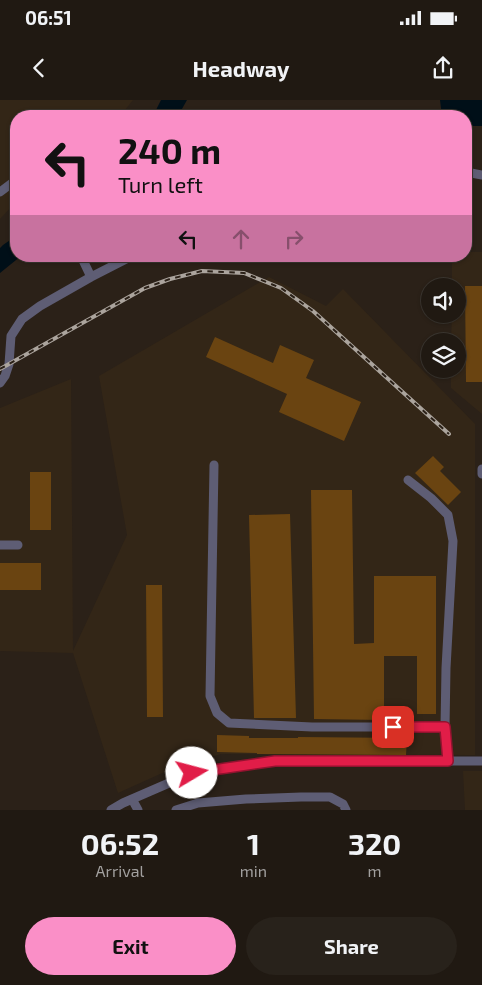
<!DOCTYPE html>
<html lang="en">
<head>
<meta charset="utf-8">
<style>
  body { margin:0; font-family:"Exo 2",sans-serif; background:#28221b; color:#f1f3f6; height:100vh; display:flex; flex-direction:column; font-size:19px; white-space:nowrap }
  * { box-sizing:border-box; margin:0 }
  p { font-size:16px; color:#a2a09f }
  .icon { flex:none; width:28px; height:28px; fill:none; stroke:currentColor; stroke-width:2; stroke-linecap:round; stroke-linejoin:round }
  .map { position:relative; height:710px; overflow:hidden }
  .details { display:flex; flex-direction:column; background:#201912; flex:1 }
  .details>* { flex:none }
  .hud { position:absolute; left:10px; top:10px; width:462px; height:152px; border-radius:20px; box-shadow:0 1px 4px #0004,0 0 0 1px #3d3832; background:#fa8fc7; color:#111; overflow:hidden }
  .controls { position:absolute; left:421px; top:178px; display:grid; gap:10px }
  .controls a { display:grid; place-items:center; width:45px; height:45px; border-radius:50%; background:#201912; box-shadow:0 1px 4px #0004,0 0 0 1px #3d3832; font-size:25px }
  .pin { position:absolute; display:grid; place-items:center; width:42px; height:42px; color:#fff; margin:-21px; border-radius:10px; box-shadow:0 2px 8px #0006 }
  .me { position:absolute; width:55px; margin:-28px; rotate:82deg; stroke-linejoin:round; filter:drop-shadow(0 0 4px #0008) }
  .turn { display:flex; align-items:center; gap:18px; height:105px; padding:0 25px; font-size:22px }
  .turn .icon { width:65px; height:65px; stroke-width:2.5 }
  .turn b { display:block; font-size:35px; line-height:42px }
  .lanes { display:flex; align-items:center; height:48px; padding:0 25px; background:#0003; justify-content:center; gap:25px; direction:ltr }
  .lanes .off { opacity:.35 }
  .eta { display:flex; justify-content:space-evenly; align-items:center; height:85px; text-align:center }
  .eta b { font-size:30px; font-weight:700; line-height:35px }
  .action { display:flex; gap:10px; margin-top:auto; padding:10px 25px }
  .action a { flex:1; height:58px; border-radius:30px; background:#fa8fc7; color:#111; font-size:20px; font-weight:700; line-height:58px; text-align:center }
  .action a+a { background:#28221b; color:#f1f3f6 }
  .status { display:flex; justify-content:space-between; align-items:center; height:35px; padding:0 25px; background:#201912; direction:ltr }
  .status svg { height:14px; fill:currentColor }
  header { display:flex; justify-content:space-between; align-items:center; height:65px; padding:0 25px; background:#201912; font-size:22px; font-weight:700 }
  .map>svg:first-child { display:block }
</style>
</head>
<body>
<div class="status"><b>06:51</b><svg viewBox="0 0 49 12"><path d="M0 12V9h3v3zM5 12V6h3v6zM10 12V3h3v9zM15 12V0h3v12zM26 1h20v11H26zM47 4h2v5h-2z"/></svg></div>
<header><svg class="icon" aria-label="back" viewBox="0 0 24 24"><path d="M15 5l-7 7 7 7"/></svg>Headway<svg class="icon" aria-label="share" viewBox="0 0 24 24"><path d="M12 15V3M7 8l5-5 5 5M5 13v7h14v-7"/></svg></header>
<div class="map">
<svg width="482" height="710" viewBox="0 0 482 710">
  <rect width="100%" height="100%" fill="#2b2118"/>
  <!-- built -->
  <path fill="#332617" d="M0,0H133L125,10L117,16H16V102L0,119Z
    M466,152H482V314L451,288V269H458V241H451L452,214H458V186H452V158L454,156H466Z
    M269,177L326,206L343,189L475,324V655L221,654L169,670L118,693L73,553L0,551V308L71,279L73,551L127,435L99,276Z
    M463,671H482V710H465Z"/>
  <!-- water -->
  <path fill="#000f18" d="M161,0H187L178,16H153Z
    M440,0H482V26H466V16H442Z
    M16,136V156H21L0,173V148L3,145Z"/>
  <!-- building -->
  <path fill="#6a4411" d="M465,186H482V282H466Z
    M215,237L273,263L280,245L314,260L306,278L361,302L344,341L279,312L287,294L206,257Z
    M433,356L444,367L440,371L461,392L448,405L415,373Z
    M30,372H51V430H30Z
    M311,390H352L354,544L374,543V476H436V614H417V556H384V620L314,619Z
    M290,414L296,618H254L249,415Z
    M0,463H41V490H0Z
    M146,485H162L163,617H147Z
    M217,635L249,636V638H298V637L407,638L406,655L257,654V653L217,652Z"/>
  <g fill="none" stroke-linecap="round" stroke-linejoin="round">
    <!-- minor -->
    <path stroke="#5e5d74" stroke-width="9" d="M466,72L482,75
      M0,92L16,80
      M81,156L91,177L132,156
      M0,283L5,276L9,264L11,236L22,219L40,206L91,177
      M214,365L210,596L217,613L229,623L312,627H445
      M482,369V374
      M408,380L431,398L448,415L453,441L446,568L445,627L448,661
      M0,445H18
      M132,699L138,710
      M111,710L123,703L192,673L275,661H482
      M176,710L198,703L246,699L301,697H330L343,704L346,710"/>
    <defs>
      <path id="rail" d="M0,269L145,188L170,179L202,171L244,173L281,188L313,211L449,334"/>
    </defs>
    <!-- rail casing -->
    <use href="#rail" stroke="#aba49d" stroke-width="4"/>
    <!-- rail -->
    <use href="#rail" stroke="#2b2118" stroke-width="2" stroke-dasharray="5.5" stroke-linecap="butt"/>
  </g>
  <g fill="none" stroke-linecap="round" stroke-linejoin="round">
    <defs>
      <path id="route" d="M192,673L275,661H448L445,627H393"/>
    </defs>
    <!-- route casing -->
    <use href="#route" stroke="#92132f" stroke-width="12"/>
    <!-- route -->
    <use href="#route" stroke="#e11d48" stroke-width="9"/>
  </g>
</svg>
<div class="controls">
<a><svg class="icon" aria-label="sound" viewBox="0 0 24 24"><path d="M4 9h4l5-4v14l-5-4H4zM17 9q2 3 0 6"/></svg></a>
<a><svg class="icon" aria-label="layers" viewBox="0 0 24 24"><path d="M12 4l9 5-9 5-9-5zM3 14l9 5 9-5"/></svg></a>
</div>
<div class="pin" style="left:393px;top:627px;background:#d93025"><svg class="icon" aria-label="arrive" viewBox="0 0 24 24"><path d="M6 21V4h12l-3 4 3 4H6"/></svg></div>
<svg class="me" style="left:192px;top:673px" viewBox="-20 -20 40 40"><circle r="19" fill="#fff"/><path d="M0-13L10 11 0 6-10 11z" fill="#e11d48"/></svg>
<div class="hud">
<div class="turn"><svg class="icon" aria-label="left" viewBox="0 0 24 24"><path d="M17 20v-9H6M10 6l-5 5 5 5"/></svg><div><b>240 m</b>Turn left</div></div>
<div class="lanes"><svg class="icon" aria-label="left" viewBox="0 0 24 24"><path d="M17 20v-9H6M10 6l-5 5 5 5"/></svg><svg class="icon off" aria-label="ahead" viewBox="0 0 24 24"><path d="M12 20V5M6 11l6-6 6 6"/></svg><svg class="icon off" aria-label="right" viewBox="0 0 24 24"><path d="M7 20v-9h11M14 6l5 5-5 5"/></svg></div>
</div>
</div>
<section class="details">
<div class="eta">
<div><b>06:52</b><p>Arrival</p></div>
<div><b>1</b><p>min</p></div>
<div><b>320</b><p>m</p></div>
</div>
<div class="action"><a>Exit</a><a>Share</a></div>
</section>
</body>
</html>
